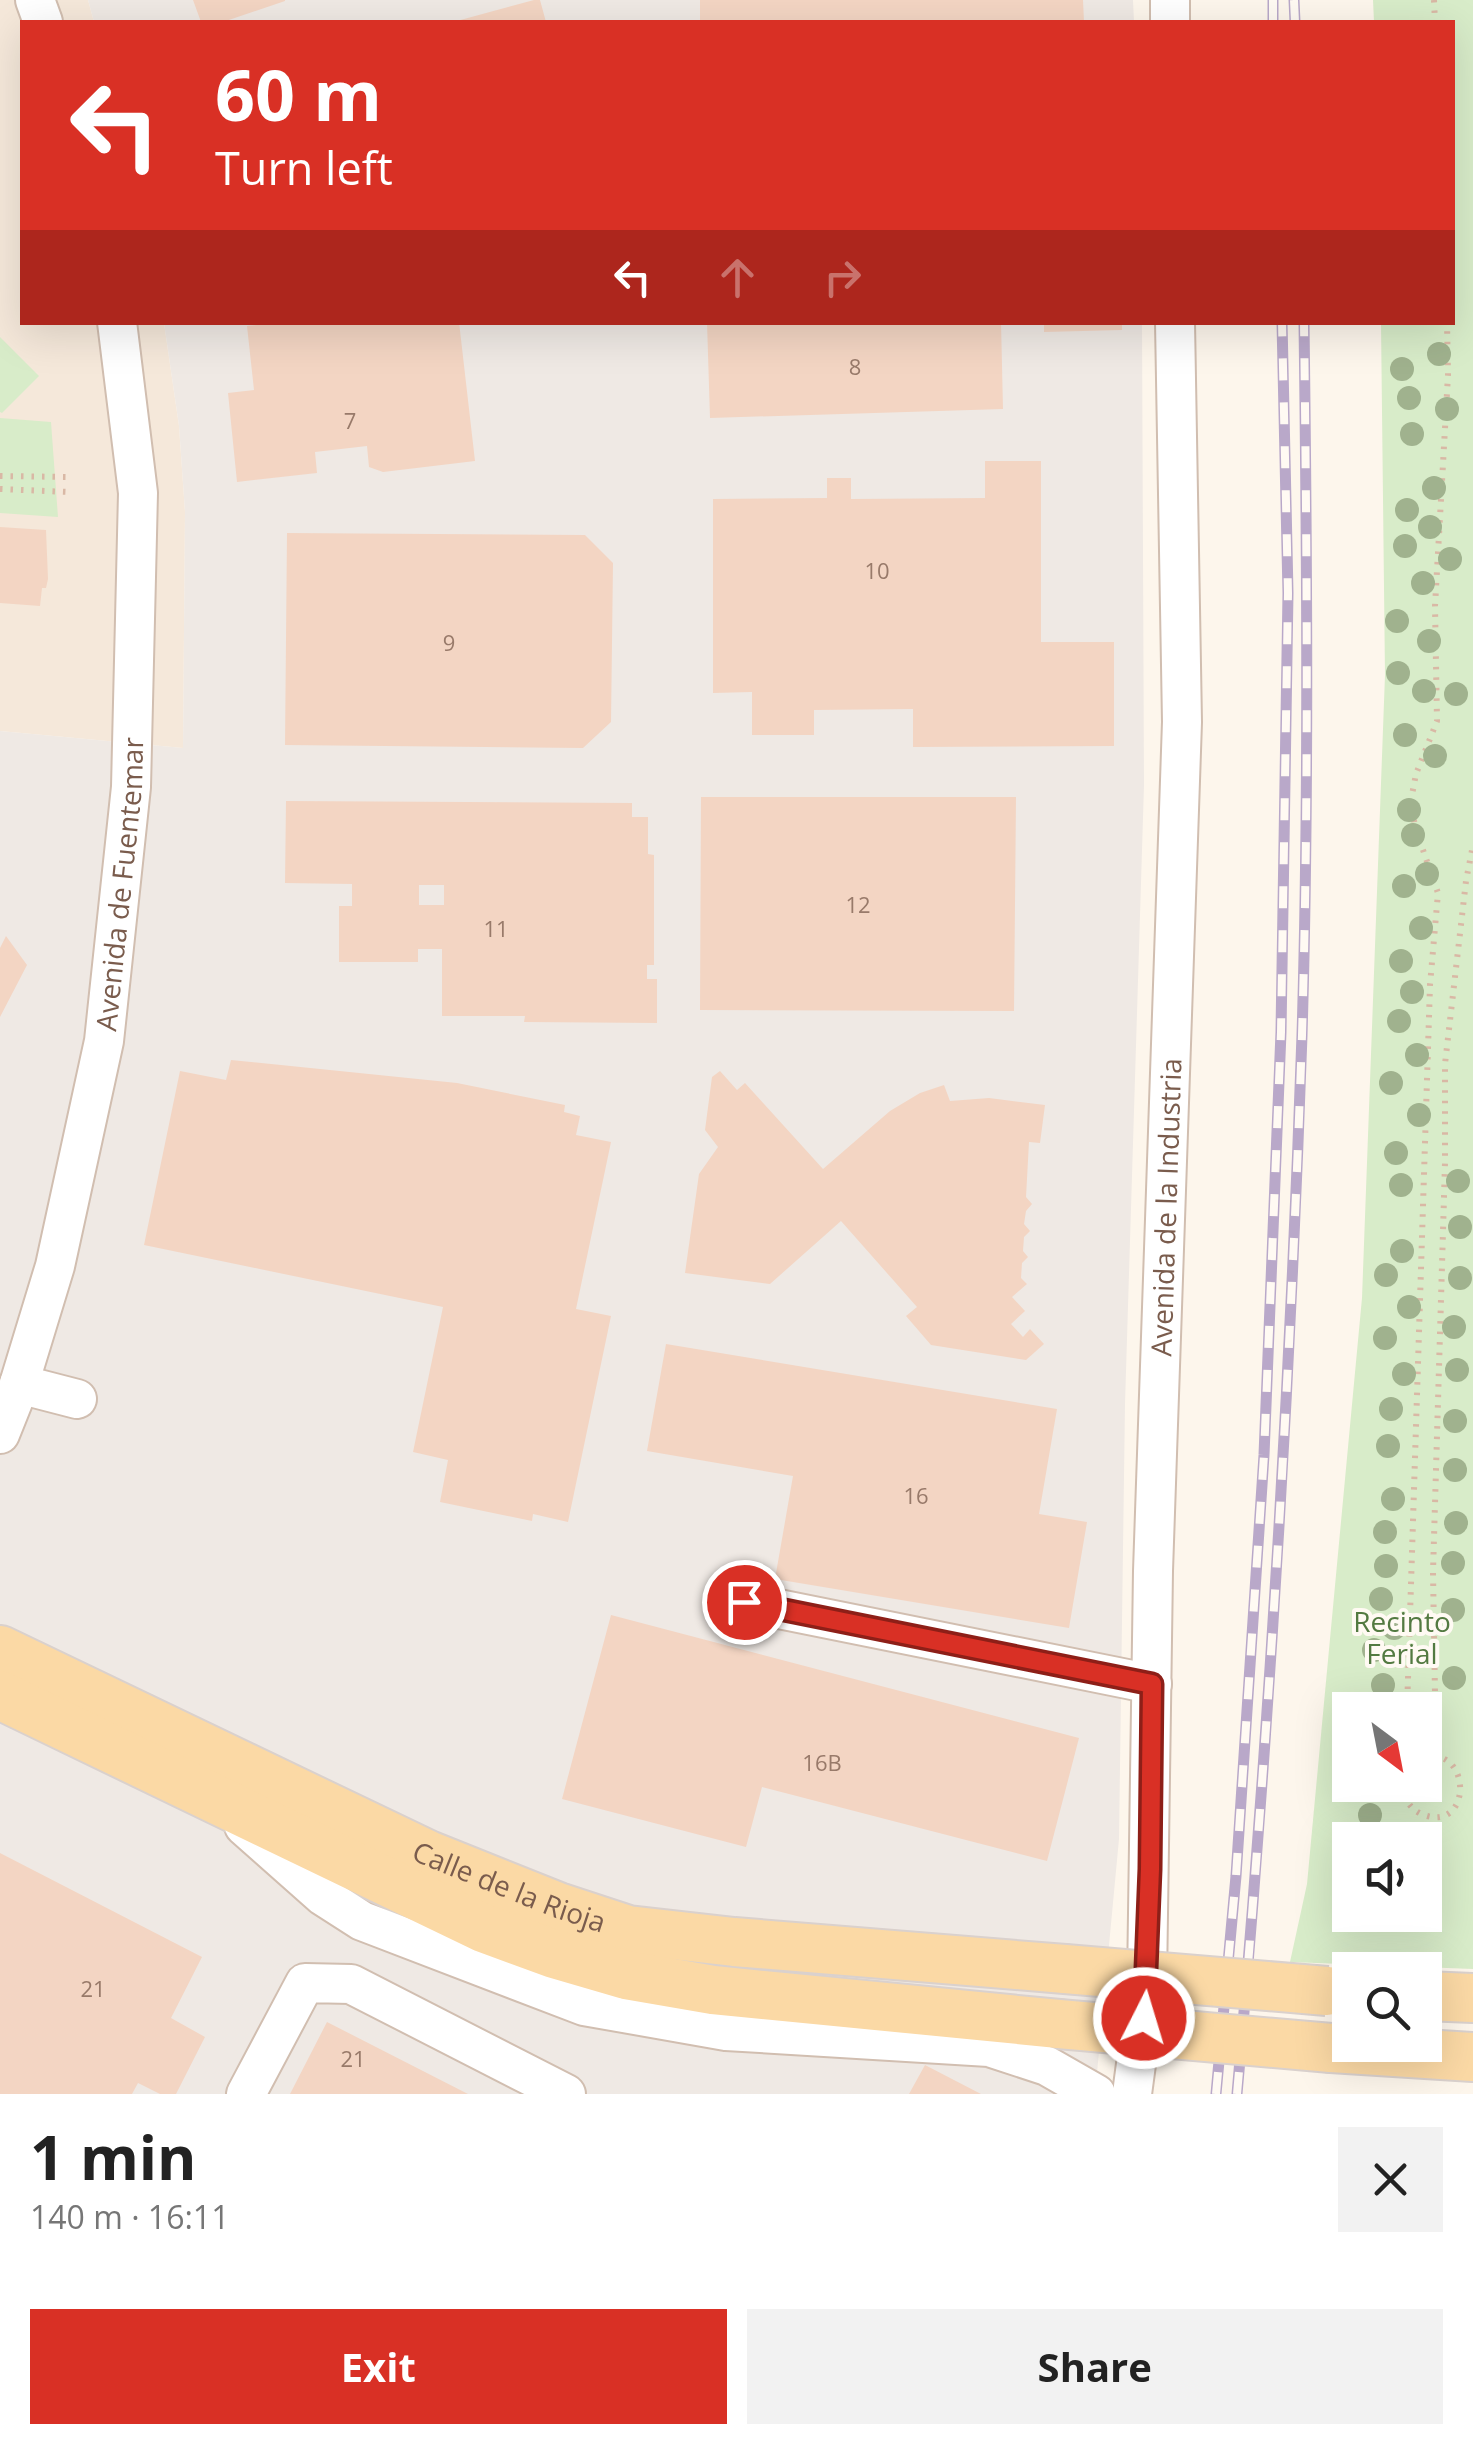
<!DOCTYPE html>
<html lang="en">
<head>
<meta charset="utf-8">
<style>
  body { margin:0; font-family:"Open Sans",sans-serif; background:#f2f2f2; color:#222; height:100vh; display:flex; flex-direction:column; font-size:38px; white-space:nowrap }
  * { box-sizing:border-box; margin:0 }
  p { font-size:32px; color:#767676 }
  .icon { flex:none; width:55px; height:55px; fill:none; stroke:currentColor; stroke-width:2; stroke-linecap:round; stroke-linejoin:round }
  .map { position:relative; height:2094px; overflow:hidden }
  .side { display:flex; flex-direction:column; background:#fff; flex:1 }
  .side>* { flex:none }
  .guide { position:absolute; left:20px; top:20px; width:1435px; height:305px; border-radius:0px; box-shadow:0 10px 40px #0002; background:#d93025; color:#fff; overflow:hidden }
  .needle { width:65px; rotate:148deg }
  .fabs { position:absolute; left:1332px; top:1692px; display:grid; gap:20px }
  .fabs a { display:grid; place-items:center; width:110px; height:110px; border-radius:0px; background:#fff; box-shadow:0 10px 40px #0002; font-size:50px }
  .pin { position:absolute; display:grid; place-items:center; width:85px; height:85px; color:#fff; margin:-42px; border:5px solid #fff; border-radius:50%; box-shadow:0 2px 10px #0007 }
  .me { position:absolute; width:110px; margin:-55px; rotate:5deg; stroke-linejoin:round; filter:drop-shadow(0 0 8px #0008) }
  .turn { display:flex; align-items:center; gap:35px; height:210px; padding:0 30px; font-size:45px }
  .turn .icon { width:130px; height:130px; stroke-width:2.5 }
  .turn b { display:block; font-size:70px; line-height:85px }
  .lanes { display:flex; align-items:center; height:95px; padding:0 30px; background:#0003; justify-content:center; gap:50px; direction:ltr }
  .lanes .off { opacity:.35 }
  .round { display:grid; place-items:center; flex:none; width:105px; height:105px; border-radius:0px; background:#f2f2f2 }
  .head { display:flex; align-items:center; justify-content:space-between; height:170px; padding:0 30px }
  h1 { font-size:60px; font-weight:700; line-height:75px }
  .primary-button { display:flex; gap:20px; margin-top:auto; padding:20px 30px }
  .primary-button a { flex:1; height:115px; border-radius:0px; background:#d93025; color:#fff; font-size:40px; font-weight:700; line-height:115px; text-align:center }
  .primary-button a+a { background:#f2f2f2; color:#222 }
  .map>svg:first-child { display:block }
</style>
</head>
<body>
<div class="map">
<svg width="1473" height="2094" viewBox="0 0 1473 2094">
  <rect width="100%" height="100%" fill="#fdf6ec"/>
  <!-- residential -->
  <path fill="#f5e8da" d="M0,0H88L94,22H22V322L164,323L179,426L185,512L183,748L0,731Z"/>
  <!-- industrial -->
  <path fill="#efe9e4" d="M88,0H1133L1134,22H94Z
    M164,323H1142L1144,785L1125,1404L1119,1839L1095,2094H0V731L183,748L185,512L179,426Z"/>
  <!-- green -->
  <path fill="#d8ecc9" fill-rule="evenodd" d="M1373,0H1473V1969L1290,1962L1307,1884L1362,1298L1385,675L1381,323L1452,322V22H1374ZM1425,1710V1785H1350V1710ZM1350,1840H1425V1915H1350Z
    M0,337L39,376L2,413L0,412Z
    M0,418L51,422L58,517L0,513Z"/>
  <!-- building -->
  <path fill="#f3d5c3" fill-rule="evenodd" d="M193,0H285V1L223,22H201Z
    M534,0H540L546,22H453Z
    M700,0H1083L1084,22H700Z
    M282,322H459L475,461L383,472L369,467L367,446L315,452L317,473L237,482L228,393L254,390L247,326Z
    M707,322H1001L1003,409L710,418Z
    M1044,322H1122V330L1044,332Z
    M985,461H1041V642H1114V746L913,747V709L814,710V735H752V692L713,693V499L827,498V478H851V499L985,498Z
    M0,527L46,530L48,579L46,588H42L40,606L0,603Z
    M287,533L585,535L613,563L611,722L583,748L285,745Z
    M701,797H1016L1014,1011L700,1010Z
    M286,801L632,803V817H648V854L654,855V965H647V979H657V1023L524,1022L525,1016H442V949H418V962H339V906H352V884L285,883ZM419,885H444V905H419Z
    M6,936L27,965L0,1017V948Z
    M231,1060L457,1083L565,1105L564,1112L580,1116L576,1135L611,1142L576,1309L611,1316L568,1522L533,1514L532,1521L440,1502L448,1460L413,1452L443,1307L144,1245L180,1071L226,1080Z
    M720,1071L737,1090L745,1083L823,1169L890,1111L920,1093L944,1085L950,1101L989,1098L1045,1105L1040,1143L1029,1142L1026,1197L1032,1204L1026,1211L1024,1224L1030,1231L1024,1237L1023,1251L1028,1257L1022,1263L1021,1278L1027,1284L1012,1297L1025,1311L1011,1324L1023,1337L1030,1329L1044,1344L1026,1360L931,1345L906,1316L917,1307L841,1221L770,1284L685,1273L699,1174L718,1147L705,1130L712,1077Z
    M666,1344L1057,1409L1039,1514L1087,1522L1069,1628L775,1579L793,1476L647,1451Z
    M611,1615L1079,1738L1047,1861L762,1787L746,1847L562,1799Z
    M0,1853L202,1957L171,2018L205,2037L176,2094H160L138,2083L132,2094H0Z
    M327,2022L468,2094H290Z
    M925,2065L981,2094H909Z"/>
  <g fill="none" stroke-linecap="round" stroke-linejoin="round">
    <defs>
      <g id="minor">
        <path d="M35,0L43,22"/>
        <path d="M1170,0V22"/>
        <path d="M19,1384L77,1399"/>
        <path id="s1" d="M0,1434L16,1394L55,1266L104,1041L131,787L138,493L117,322"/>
        <path d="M744,1602L1152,1684"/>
        <path d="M244,1826L323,1896L362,1921L584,2006L726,2031L989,2047L1047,2066L1096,2094"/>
        <path d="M246,2094L305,1983L351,1984L566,2094"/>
        <path id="s2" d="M1132,2094L1147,1982L1153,1571L1182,722L1175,322"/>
      </g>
      <g id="major">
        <path id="s3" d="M0,1650L428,1855L558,1907L628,1930L734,1942L1065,1969"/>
        <path d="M0,1695L483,1928L554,1954L626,1975L713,1990L1059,2024"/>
        <path d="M1425,1996L1473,1998"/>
        <path d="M1331,2048L1473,2057"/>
      </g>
    </defs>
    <!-- minor casing -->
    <use href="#minor" stroke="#d1beb0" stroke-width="42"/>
    <!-- major casing -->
    <use href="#major" stroke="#dad1cd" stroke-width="52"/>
    <!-- path -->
    <path stroke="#d9b8a5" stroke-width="6" stroke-dasharray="2.5 8" stroke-linecap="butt" d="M1434,0L1435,22
      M0,476L68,477
      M0,489L69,492
      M1407,1710L1430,985L1438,893L1415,827L1411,800L1416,774L1437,721L1435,606L1448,375L1447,322
      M1436,1754L1433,1572L1445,1163V1064L1466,881L1473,845
      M1403,1785C1404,1799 1410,1810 1424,1815C1471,1832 1473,1749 1425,1756"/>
    <!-- minor -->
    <use href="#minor" stroke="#fff" stroke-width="38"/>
    <!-- major -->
    <use href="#major" stroke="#fbd9a5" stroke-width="48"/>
    <defs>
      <path id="rail" d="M1273,0V22
        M1294,0L1295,22
        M1216,2094L1236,1876L1264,1455L1281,1032L1288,593L1282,322
        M1237,2094C1268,1742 1290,1389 1302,1035C1309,798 1307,560 1304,322"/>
    </defs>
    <!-- rail casing -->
    <use href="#rail" stroke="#b9a8c9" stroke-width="11"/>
    <!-- rail -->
    <use href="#rail" stroke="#fffaf3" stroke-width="8" stroke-dasharray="22" stroke-linecap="butt"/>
    <defs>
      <path id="major-bridge" d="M1065,1969L1327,1991
        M1059,2024L1331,2048"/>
    </defs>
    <!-- major-bridge casing -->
    <use href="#major-bridge" stroke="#dad1cd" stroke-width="52" stroke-linecap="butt"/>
    <!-- major-bridge -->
    <use href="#major-bridge" stroke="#fbd9a5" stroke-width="48"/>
  </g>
  <!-- trees -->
  <g fill="#a0b28e">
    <circle cx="1439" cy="354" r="12"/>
    <circle cx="1402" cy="369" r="12"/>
    <circle cx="1409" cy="398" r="12"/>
    <circle cx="1447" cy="409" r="12"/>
    <circle cx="1412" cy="434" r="12"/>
    <circle cx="1434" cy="488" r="12"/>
    <circle cx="1407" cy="510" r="12"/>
    <circle cx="1430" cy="527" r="12"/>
    <circle cx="1405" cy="546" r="12"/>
    <circle cx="1450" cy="559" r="12"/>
    <circle cx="1423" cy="583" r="12"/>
    <circle cx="1397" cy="621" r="12"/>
    <circle cx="1429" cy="641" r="12"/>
    <circle cx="1398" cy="673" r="12"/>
    <circle cx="1424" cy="691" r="12"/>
    <circle cx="1456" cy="694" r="12"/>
    <circle cx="1405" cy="735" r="12"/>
    <circle cx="1435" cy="756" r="12"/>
    <circle cx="1409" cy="810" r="12"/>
    <circle cx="1413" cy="835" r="12"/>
    <circle cx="1427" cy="874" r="12"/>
    <circle cx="1404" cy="886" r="12"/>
    <circle cx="1421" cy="928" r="12"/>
    <circle cx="1401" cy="961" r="12"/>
    <circle cx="1412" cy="992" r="12"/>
    <circle cx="1399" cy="1021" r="12"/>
    <circle cx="1417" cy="1055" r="12"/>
    <circle cx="1391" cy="1083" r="12"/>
    <circle cx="1419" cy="1115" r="12"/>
    <circle cx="1396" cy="1153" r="12"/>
    <circle cx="1458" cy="1181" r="12"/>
    <circle cx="1401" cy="1185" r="12"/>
    <circle cx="1460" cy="1227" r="12"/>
    <circle cx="1402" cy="1251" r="12"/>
    <circle cx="1386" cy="1275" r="12"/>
    <circle cx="1460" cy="1278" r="12"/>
    <circle cx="1409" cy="1307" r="12"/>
    <circle cx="1454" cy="1327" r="12"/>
    <circle cx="1385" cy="1338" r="12"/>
    <circle cx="1457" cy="1370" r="12"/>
    <circle cx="1404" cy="1374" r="12"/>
    <circle cx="1391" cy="1409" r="12"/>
    <circle cx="1455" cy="1421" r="12"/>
    <circle cx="1388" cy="1446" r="12"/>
    <circle cx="1455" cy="1470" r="12"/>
    <circle cx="1393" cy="1499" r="12"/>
    <circle cx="1456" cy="1523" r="12"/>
    <circle cx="1385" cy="1532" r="12"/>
    <circle cx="1453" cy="1563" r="12"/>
    <circle cx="1386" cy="1566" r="12"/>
    <circle cx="1381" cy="1599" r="12"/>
    <circle cx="1453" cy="1610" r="12"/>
    <circle cx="1394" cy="1628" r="12"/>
    <circle cx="1374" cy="1650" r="12"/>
    <circle cx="1454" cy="1678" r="12"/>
    <circle cx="1383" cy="1685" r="12"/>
    <circle cx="1370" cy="1815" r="12"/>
  </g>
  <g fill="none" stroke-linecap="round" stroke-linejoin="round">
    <defs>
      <path id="route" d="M744,1602L1152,1684L1150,1869L1144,2018"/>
    </defs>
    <!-- route casing -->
    <use href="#route" stroke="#8d1f18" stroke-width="25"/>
    <!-- route -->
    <use href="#route" stroke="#d93025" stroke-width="18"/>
  </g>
  <g text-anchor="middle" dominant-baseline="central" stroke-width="8" stroke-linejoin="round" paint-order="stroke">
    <!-- number labels -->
    <g font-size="22" fill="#987a6a">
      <text x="855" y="366">8</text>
      <text x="350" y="420">7</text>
      <text x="877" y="570">10</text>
      <text x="449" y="642">9</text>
      <text x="858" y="904">12</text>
      <text x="496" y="928">11</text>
      <text x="916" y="1495">16</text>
      <text x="822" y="1762">16B</text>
      <text x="93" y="1988">21</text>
      <text x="353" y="2058">21</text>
    </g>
    <!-- street labels -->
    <g font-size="28" fill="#7a5c4d" stroke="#fffaf3">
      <text stroke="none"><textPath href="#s1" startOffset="565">Avenida de Fuentemar</textPath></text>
      <text stroke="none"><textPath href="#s2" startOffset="888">Avenida de la Industria</textPath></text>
      <text stroke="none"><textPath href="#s3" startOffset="562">Calle de la Rioja</textPath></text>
    </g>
    <!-- park labels -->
    <g font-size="28" fill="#537a41" stroke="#fffaf3">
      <text x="1402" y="1621">Recinto<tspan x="1402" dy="32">Ferial</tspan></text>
    </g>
  </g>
</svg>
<div class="fabs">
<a><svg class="needle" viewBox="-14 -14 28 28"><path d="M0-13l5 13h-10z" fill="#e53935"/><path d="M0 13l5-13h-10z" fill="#767676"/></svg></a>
<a><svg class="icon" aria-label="sound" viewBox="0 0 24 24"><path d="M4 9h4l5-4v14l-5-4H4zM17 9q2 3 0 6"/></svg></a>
<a><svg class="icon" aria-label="search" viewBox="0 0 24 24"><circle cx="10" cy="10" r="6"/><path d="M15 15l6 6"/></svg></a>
</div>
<div class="pin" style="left:744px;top:1602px;background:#d93025"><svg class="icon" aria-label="arrive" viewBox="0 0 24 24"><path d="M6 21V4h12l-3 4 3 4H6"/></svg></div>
<svg class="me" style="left:1144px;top:2018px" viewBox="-20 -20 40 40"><circle r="17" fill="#d93025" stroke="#fff" stroke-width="3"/><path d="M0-11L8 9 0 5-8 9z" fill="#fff"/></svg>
<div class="guide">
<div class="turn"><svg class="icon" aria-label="left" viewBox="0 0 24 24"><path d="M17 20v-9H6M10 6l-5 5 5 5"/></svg><div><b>60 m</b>Turn left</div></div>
<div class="lanes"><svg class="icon" aria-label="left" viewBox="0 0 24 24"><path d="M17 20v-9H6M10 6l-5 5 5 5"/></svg><svg class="icon off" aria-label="ahead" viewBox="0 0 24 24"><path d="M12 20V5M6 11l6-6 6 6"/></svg><svg class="icon off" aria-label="right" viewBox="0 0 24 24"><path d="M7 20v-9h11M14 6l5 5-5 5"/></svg></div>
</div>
</div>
<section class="side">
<div class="head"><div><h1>1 min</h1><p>140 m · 16:11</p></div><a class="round"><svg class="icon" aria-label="close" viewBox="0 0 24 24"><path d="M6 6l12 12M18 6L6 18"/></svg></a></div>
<div class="primary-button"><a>Exit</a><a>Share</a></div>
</section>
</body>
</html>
